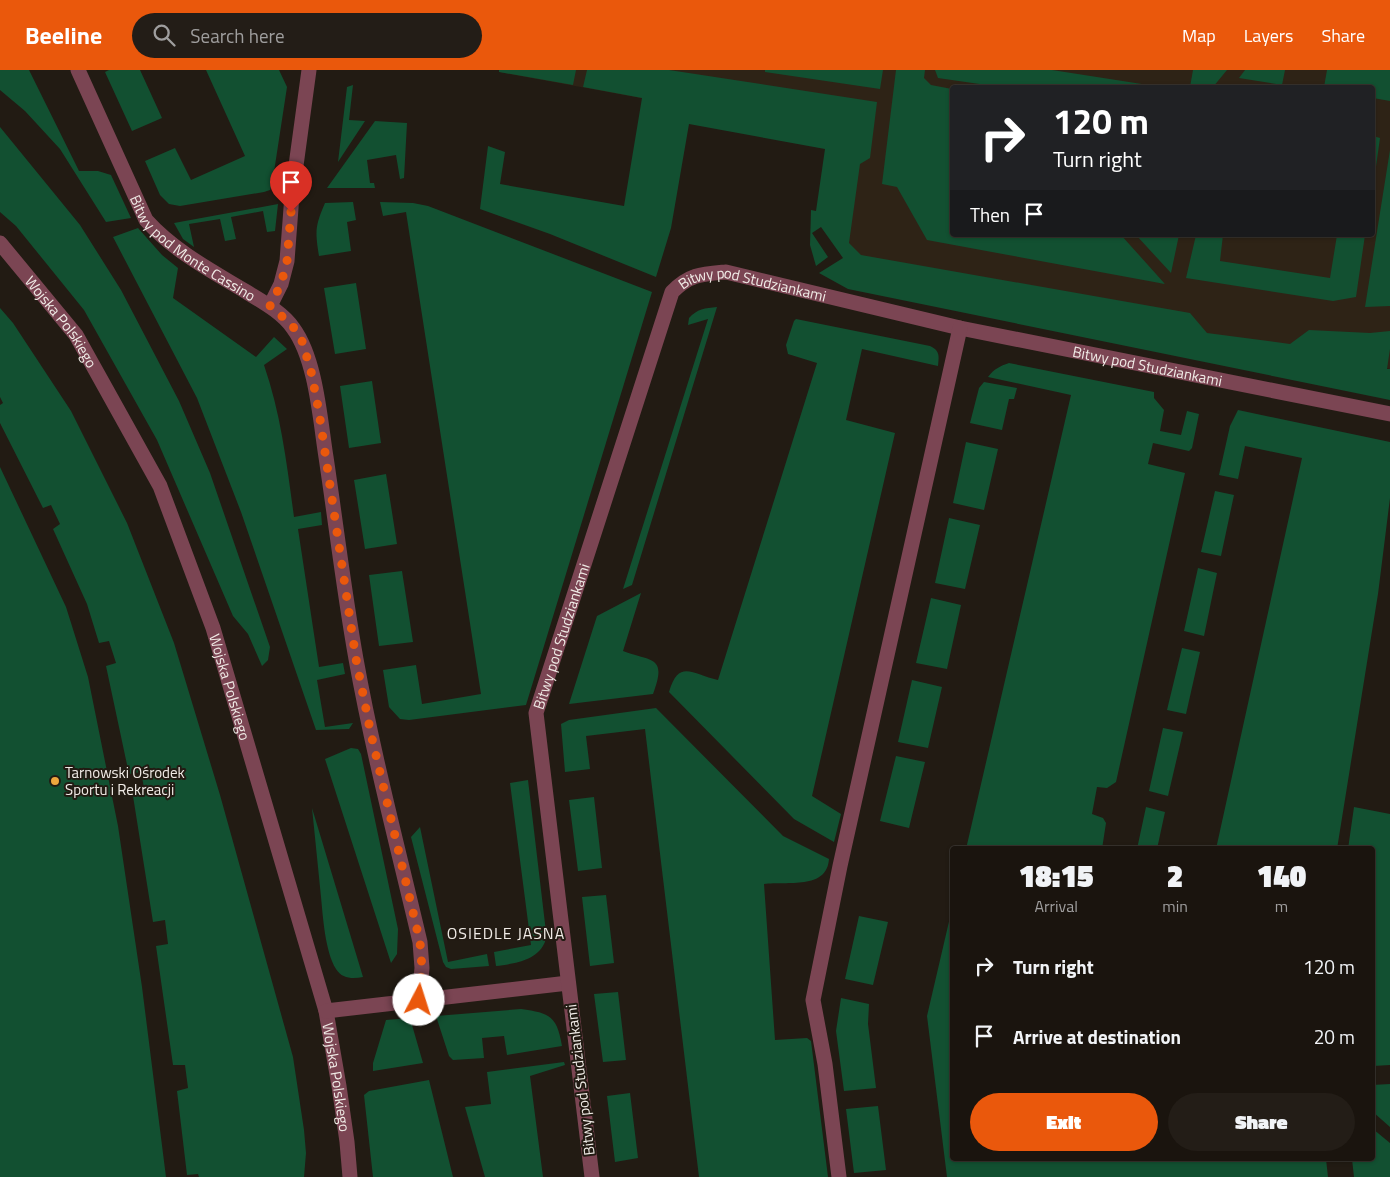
<!DOCTYPE html>
<html lang="en">
<head>
<meta charset="utf-8">
<style>
  body { margin:0; font-family:"Titillium Web",sans-serif; background:#231d17; color:#f1f3f6; height:100vh; display:flex; flex-direction:column; font-size:19px; white-space:nowrap }
  * { box-sizing:border-box; margin:0 }
  p { font-size:16px; color:#9f9e9e }
  .icon { flex:none; width:28px; height:28px; fill:none; stroke:currentColor; stroke-width:2; stroke-linecap:round; stroke-linejoin:round }
  .map { position:relative; flex:1; overflow:hidden }
  .drawer { position:absolute; left:950px; top:776px; width:425px; height:315px; display:flex; flex-direction:column; background:#1a140e; border-radius:5px; box-shadow:0 1px 4px #0004,0 0 0 1px #38332e }
  .drawer>* { flex:none }
  .hud { position:absolute; left:950px; top:15px; width:425px; height:152px; border-radius:5px; box-shadow:0 1px 4px #0004,0 0 0 1px #38332e; background:#202124; color:#fff; overflow:hidden }
  .pin { position:absolute; display:grid; place-items:center; width:42px; height:42px; color:#fff; margin:-51px -21px; border-radius:50% 50% 50% 0; rotate:-45deg; box-shadow:0 0 5px #0007 }
  .pin .icon { rotate:45deg }
  .me { position:absolute; width:55px; margin:-28px; rotate:5deg; stroke-linejoin:round; filter:drop-shadow(0 0 4px #0008) }
  .turn { display:flex; align-items:center; gap:18px; height:105px; padding:0 20px; font-size:22px }
  .turn .icon { width:65px; height:65px; stroke-width:2.5 }
  .turn b { display:block; font-size:35px; line-height:42px }
  .then { display:flex; align-items:center; height:48px; padding:0 20px; background:#0003; gap:10px; font-size:19px }
  .eta { display:flex; justify-content:space-evenly; align-items:center; height:85px; text-align:center }
  .eta b { font-size:30px; font-weight:800; line-height:35px }
  .cta { display:flex; gap:10px; margin-top:auto; padding:10px 20px }
  .cta a { flex:1; height:58px; border-radius:30px; background:#ea580c; color:#fff; font-size:20px; font-weight:800; line-height:58px; text-align:center }
  .cta a+a { background:#231d17; color:#f1f3f6 }
  ul { padding:0; list-style:none }
  li { display:flex; align-items:center; gap:15px; height:70px; padding:0 20px }
  li div { flex:1 }
  li b { display:block; font-size:19px }
  li em { font-style:normal }
  header { display:flex; align-items:center; gap:30px; box-sizing:border-box; height:70px; padding:0 25px; background:#ea580c; color:#fff }
  header strong { font-size:24px }
  nav { display:flex; gap:28px; margin-inline-start:auto; font-size:18px }
  .search { width:350px; height:45px; background:#231d17; display:flex; align-items:center; gap:12px; box-sizing:border-box; padding:0 18px; border-radius:28px; color:#9f9e9e; font-size:19px }
  .map>svg:first-child { display:block }
</style>
</head>
<body>
<header>
<strong>Beeline</strong>
<div class="search"><svg class="icon" aria-label="search" viewBox="0 0 24 24"><circle cx="10" cy="10" r="6"/><path d="M15 15l6 6"/></svg>Search here</div>
<nav><a>Map</a><a>Layers</a><a>Share</a></nav>
</header>
<div class="map">
<svg width="1390" height="1107" viewBox="0 0 1390 1107">
  <rect width="100%" height="100%" fill="#221b13"/>
  <!-- built -->
  <path fill="#2e2316" fill-rule="evenodd" d="M499,0H1390V299L847,194L833,63L499,2ZM952,18H1372V165H952Z"/>
  <!-- green -->
  <path fill="#125031" d="M0,0H29L79,101H98L111,105L131,148L106,152L60,79L25,41L0,20Z
    M109,0H140L162,48L132,61L105,2Z
    M206,0H279L287,17L272,115L270,120L264,122L180,136L169,134L160,125L145,91L175,78L191,110L245,86Z
    M499,0H576L573,15L499,2Z
    M587,0H669L877,32L870,88L860,94L849,173L861,185L1190,243L1207,263L1290,274L1309,260L1370,263L1390,261V279L1387,299H1390V330L848,219L819,203L843,188L821,157L812,163L828,187L816,196L810,175L811,140L816,141L825,79L689,54L671,158L656,207L550,164L480,139L488,76L505,82L500,114L624,136L642,28L583,17Z
    M765,0H883L880,19L765,2Z
    M896,0H925L924,8L931,15L952,19V165H1121L1165,214L927,170L897,117L882,114Z
    M935,0H1052L1161,17L1007,18L938,8Z
    M1193,0H1227L1213,17H1190Z
    M1245,0H1285L1282,15L1239,8Z
    M1327,0H1390V31L1373,28L1372,18L1324,17Z
    M353,15L349,50L365,51L338,92L347,17Z
    M375,51L407,53L404,108L400,109L396,85L367,90L370,113H374L375,118H327Z
    M0,57L80,155L121,220L179,331L210,403L270,577L268,590L262,596L248,564L233,546L157,370L84,240L16,156L0,142Z
    M1373,66L1380,68L1373,118L1372,66Z
    M1390,80V236L1365,237Z
    M353,132L356,150L347,152L351,181L319,186C315,161 315,156 325,133Z
    M380,132L413,133L428,136L652,222L526,635L409,650L400,649L389,637L383,600L416,595L422,634L481,624L406,142L383,146Z
    M278,134L275,161L267,162L263,141L231,147L236,169L225,171L220,149L189,154L194,177L183,169L174,153Z
    M138,158L162,185L178,198L173,228L256,287L274,267L287,279L264,295C281,344 287,395 294,447L321,442L322,455L298,459L319,597L343,593L345,604L317,610L325,657L353,653L349,659L316,660L241,442L197,328L113,167Z
    M1136,165H1179L1171,203Z
    M1196,165H1223L1220,191L1330,208L1337,165H1365L1356,227L1333,231L1186,208Z
    M356,213L366,279L335,284L324,218Z
    M717,237L632,515L623,519L708,249L688,255L689,248C697,239 705,238 717,237Z
    M0,238L13,253L71,341L127,453L174,573L220,725L293,987L304,1060L306,1083L304,1107H199L198,1104L187,1105L177,1021L188,1018L185,995H173L156,876L168,874L165,850L153,852L133,726L145,723L141,702L129,704L106,596L116,593L109,571L99,573L87,534L53,459L60,454L51,435L43,438L0,353V335L3,333L0,327Z
    M796,249L930,276C940,281 939,285 938,296L862,279L846,350L895,363L812,726L841,744L834,772L794,749L669,622C679,588 693,605 718,610L817,293L788,284L786,275L794,251Z
    M1009,293L1154,322V328L1164,340L1160,361L1181,365L1187,341L1199,344L1192,378L1189,381L1153,373L1148,394L1185,403L1116,712L1107,718L1097,717L1092,744L1103,748L1106,753L1102,779H966L1071,325L988,307C994,299 1000,296 1009,293Z
    M372,311L381,373L349,378L340,316Z
    M984,312L1017,318L1014,329H1009L1002,360L970,353L979,318Z
    M1238,340L1390,372V428L1378,524L1337,779H1216L1302,388L1245,376L1238,409L1219,405L1230,356Z
    M966,372L998,379L984,440L953,433Z
    M0,397L66,537L88,607L118,756L142,917L166,1107H0Z
    M386,404L397,474L365,479L354,410Z
    M1215,421L1234,425L1221,486L1201,482Z
    M949,448L980,455L965,519L935,513Z
    M1198,498L1217,503L1204,566L1184,561Z
    M402,501L413,572L379,576L369,505Z
    M641,523L623,581C653,592 667,586 653,624L569,634L597,546Z
    M931,528L961,535L947,599L916,593Z
    M1182,578L1200,582L1186,644L1167,640Z
    M912,610L942,617L928,678L898,672Z
    M656,638L783,766L829,789C827,820 787,811 764,814L775,970L807,968L811,971L828,1107H699L645,659L586,666L590,699L565,702L561,654L569,650Z
    M1163,658L1183,662L1168,726L1149,721Z
    M351,678L358,679L361,684L398,859L397,884L391,893L325,689Z
    M896,686L925,692L909,758L880,751Z
    M528,710L546,862C546,865 546,871 544,874C536,891 512,894 496,896L494,882L531,875L510,713Z
    M594,727L602,798L578,801L569,730Z
    M1146,737L1165,742L1157,779H1137Z
    M1354,737L1390,744V995L1373,996L1372,779H1348Z
    M312,738L363,907C353,909 342,909 336,899C325,881 323,847 321,827C318,797 315,767 312,738Z
    M420,757L448,892L487,884L489,896L451,899L446,897L443,892L411,767Z
    M606,825L614,893L590,896L582,827Z
    M951,843L952,844V1089H1326L1328,1107H947L927,946Z
    M859,846L888,852L873,915L845,909Z
    M618,922L626,990L603,992L594,924Z
    M841,928L869,934L868,954L876,1018L844,1021L836,961Z
    M521,939C551,943 557,947 562,976L507,985L504,966L482,968L484,988L453,990L449,986L436,946Z
    M410,948L423,993L373,1001V993L386,950Z
    M564,992L565,995L530,1006L543,1107H485L465,1037L491,1034L487,1002Z
    M429,1010L453,1107H373L364,1025L369,1021Z
    M1390,1014V1057L1373,1042L1372,1015Z
    M630,1023L638,1088L615,1092L607,1026Z
    M878,1036L886,1100L854,1103L846,1039Z
    M1373,1059L1390,1073V1107H1354L1352,1089H1372Z"/>
  <g fill="none" stroke-linecap="round" stroke-linejoin="round">
    <!-- minor -->
    <g stroke="#7b4553" stroke-width="15">
      <path id="s1" d="M78,0L146,150C174,181 210,200 245,221C261,231 282,242 293,258C316,289 320,349 326,387C336,454 344,522 356,589C373,684 398,778 420,872L422,898L419,930"/>
      <path id="s2" d="M0,173L76,265L160,416L213,558L326,941L339,1016L347,1072L350,1107"/>
      <path d="M270,236L281,214L287,191L292,125L309,0"/>
      <path d="M326,941L568,913"/>
      <path id="s3" d="M592,1107L536,643L672,222C690,204 702,204 726,202L960,258L1390,344"/>
      <path d="M839,1107L825,994L813,930L840,796L960,258"/>
    </g>
  </g>
  <g fill="none" stroke-linecap="round" stroke-linejoin="round">
    <!-- route -->
    <path stroke="#ea580c" stroke-width="9" stroke-dasharray="0 16.2" d="M291,142L287,191L281,214L270,236L292,255L302,271L311,301L319,342L356,589L371,664L420,872L422,898L419,930"/>
  </g>
  <!-- markers -->
  <circle fill="#efa73d" stroke="#221b13" stroke-width="2" cx="55" cy="711" r="5"/>
  <g text-anchor="middle" dominant-baseline="central" stroke-width="4" stroke-linejoin="round" paint-order="stroke">
    <!-- street labels -->
    <g font-size="15" fill="#f0ebe6" stroke="#221b13">
      <text stroke="none"><textPath href="#s1" startOffset="218">Bitwy pod Monte Cassino</textPath></text>
      <text stroke="none"><textPath href="#s3" startOffset="996">Bitwy pod Studziankami</textPath></text>
      <text stroke="none"><textPath href="#s2" startOffset="100">Wojska Polskiego</textPath></text>
      <text stroke="none"><textPath href="#s3" startOffset="1401">Bitwy pod Studziankami</textPath></text>
      <text stroke="none"><textPath href="#s3" startOffset="548">Bitwy pod Studziankami</textPath></text>
      <text stroke="none"><textPath href="#s2" startOffset="505">Wojska Polskiego</textPath></text>
      <text stroke="none"><textPath href="#s2" startOffset="910">Wojska Polskiego</textPath></text>
      <text transform="translate(580 1010) rotate(-97)">Bitwy pod Studziankami</text>
    </g>
    <!-- poi labels -->
    <g font-size="15" fill="#f0ebe6" stroke="#221b13" text-anchor="start">
      <text x="65" y="702">Tarnowski Ośrodek<tspan x="65" dy="17">Sportu i Rekreacji</tspan></text>
    </g>
    <!-- neighbourhood labels -->
    <g font-size="16" letter-spacing="1" fill="#f0ebe6" stroke="#221b13">
      <text x="506" y="863">OSIEDLE JASNA</text>
    </g>
  </g>
</svg>
<div class="pin" style="left:291px;top:142px;background:#d93025"><svg class="icon" aria-label="arrive" viewBox="0 0 24 24"><path d="M6 21V4h12l-3 4 3 4H6"/></svg></div>
<svg class="me" style="left:419px;top:930px" viewBox="-20 -20 40 40"><circle r="19" fill="#fff"/><path d="M0-13L10 11 0 6-10 11z" fill="#ea580c"/></svg>
<div class="hud">
<div class="turn"><svg class="icon" aria-label="right" viewBox="0 0 24 24"><path d="M7 20v-9h11M14 6l5 5-5 5"/></svg><div><b>120 m</b>Turn right</div></div>
<div class="then">Then<svg class="icon" aria-label="arrive" viewBox="0 0 24 24"><path d="M6 21V4h12l-3 4 3 4H6"/></svg></div>
</div>
<section class="drawer">
<div class="eta">
<div><b>18:15</b><p>Arrival</p></div>
<div><b>2</b><p>min</p></div>
<div><b>140</b><p>m</p></div>
</div>
<ul>
<li><svg class="icon" aria-label="right" viewBox="0 0 24 24"><path d="M7 20v-9h11M14 6l5 5-5 5"/></svg><div><b>Turn right</b></div><em>120 m</em></li>
<li><svg class="icon" aria-label="arrive" viewBox="0 0 24 24"><path d="M6 21V4h12l-3 4 3 4H6"/></svg><div><b>Arrive at destination</b></div><em>20 m</em></li>
</ul>
<div class="cta"><a>Exit</a><a>Share</a></div>
</section>
</div>
</body>
</html>
